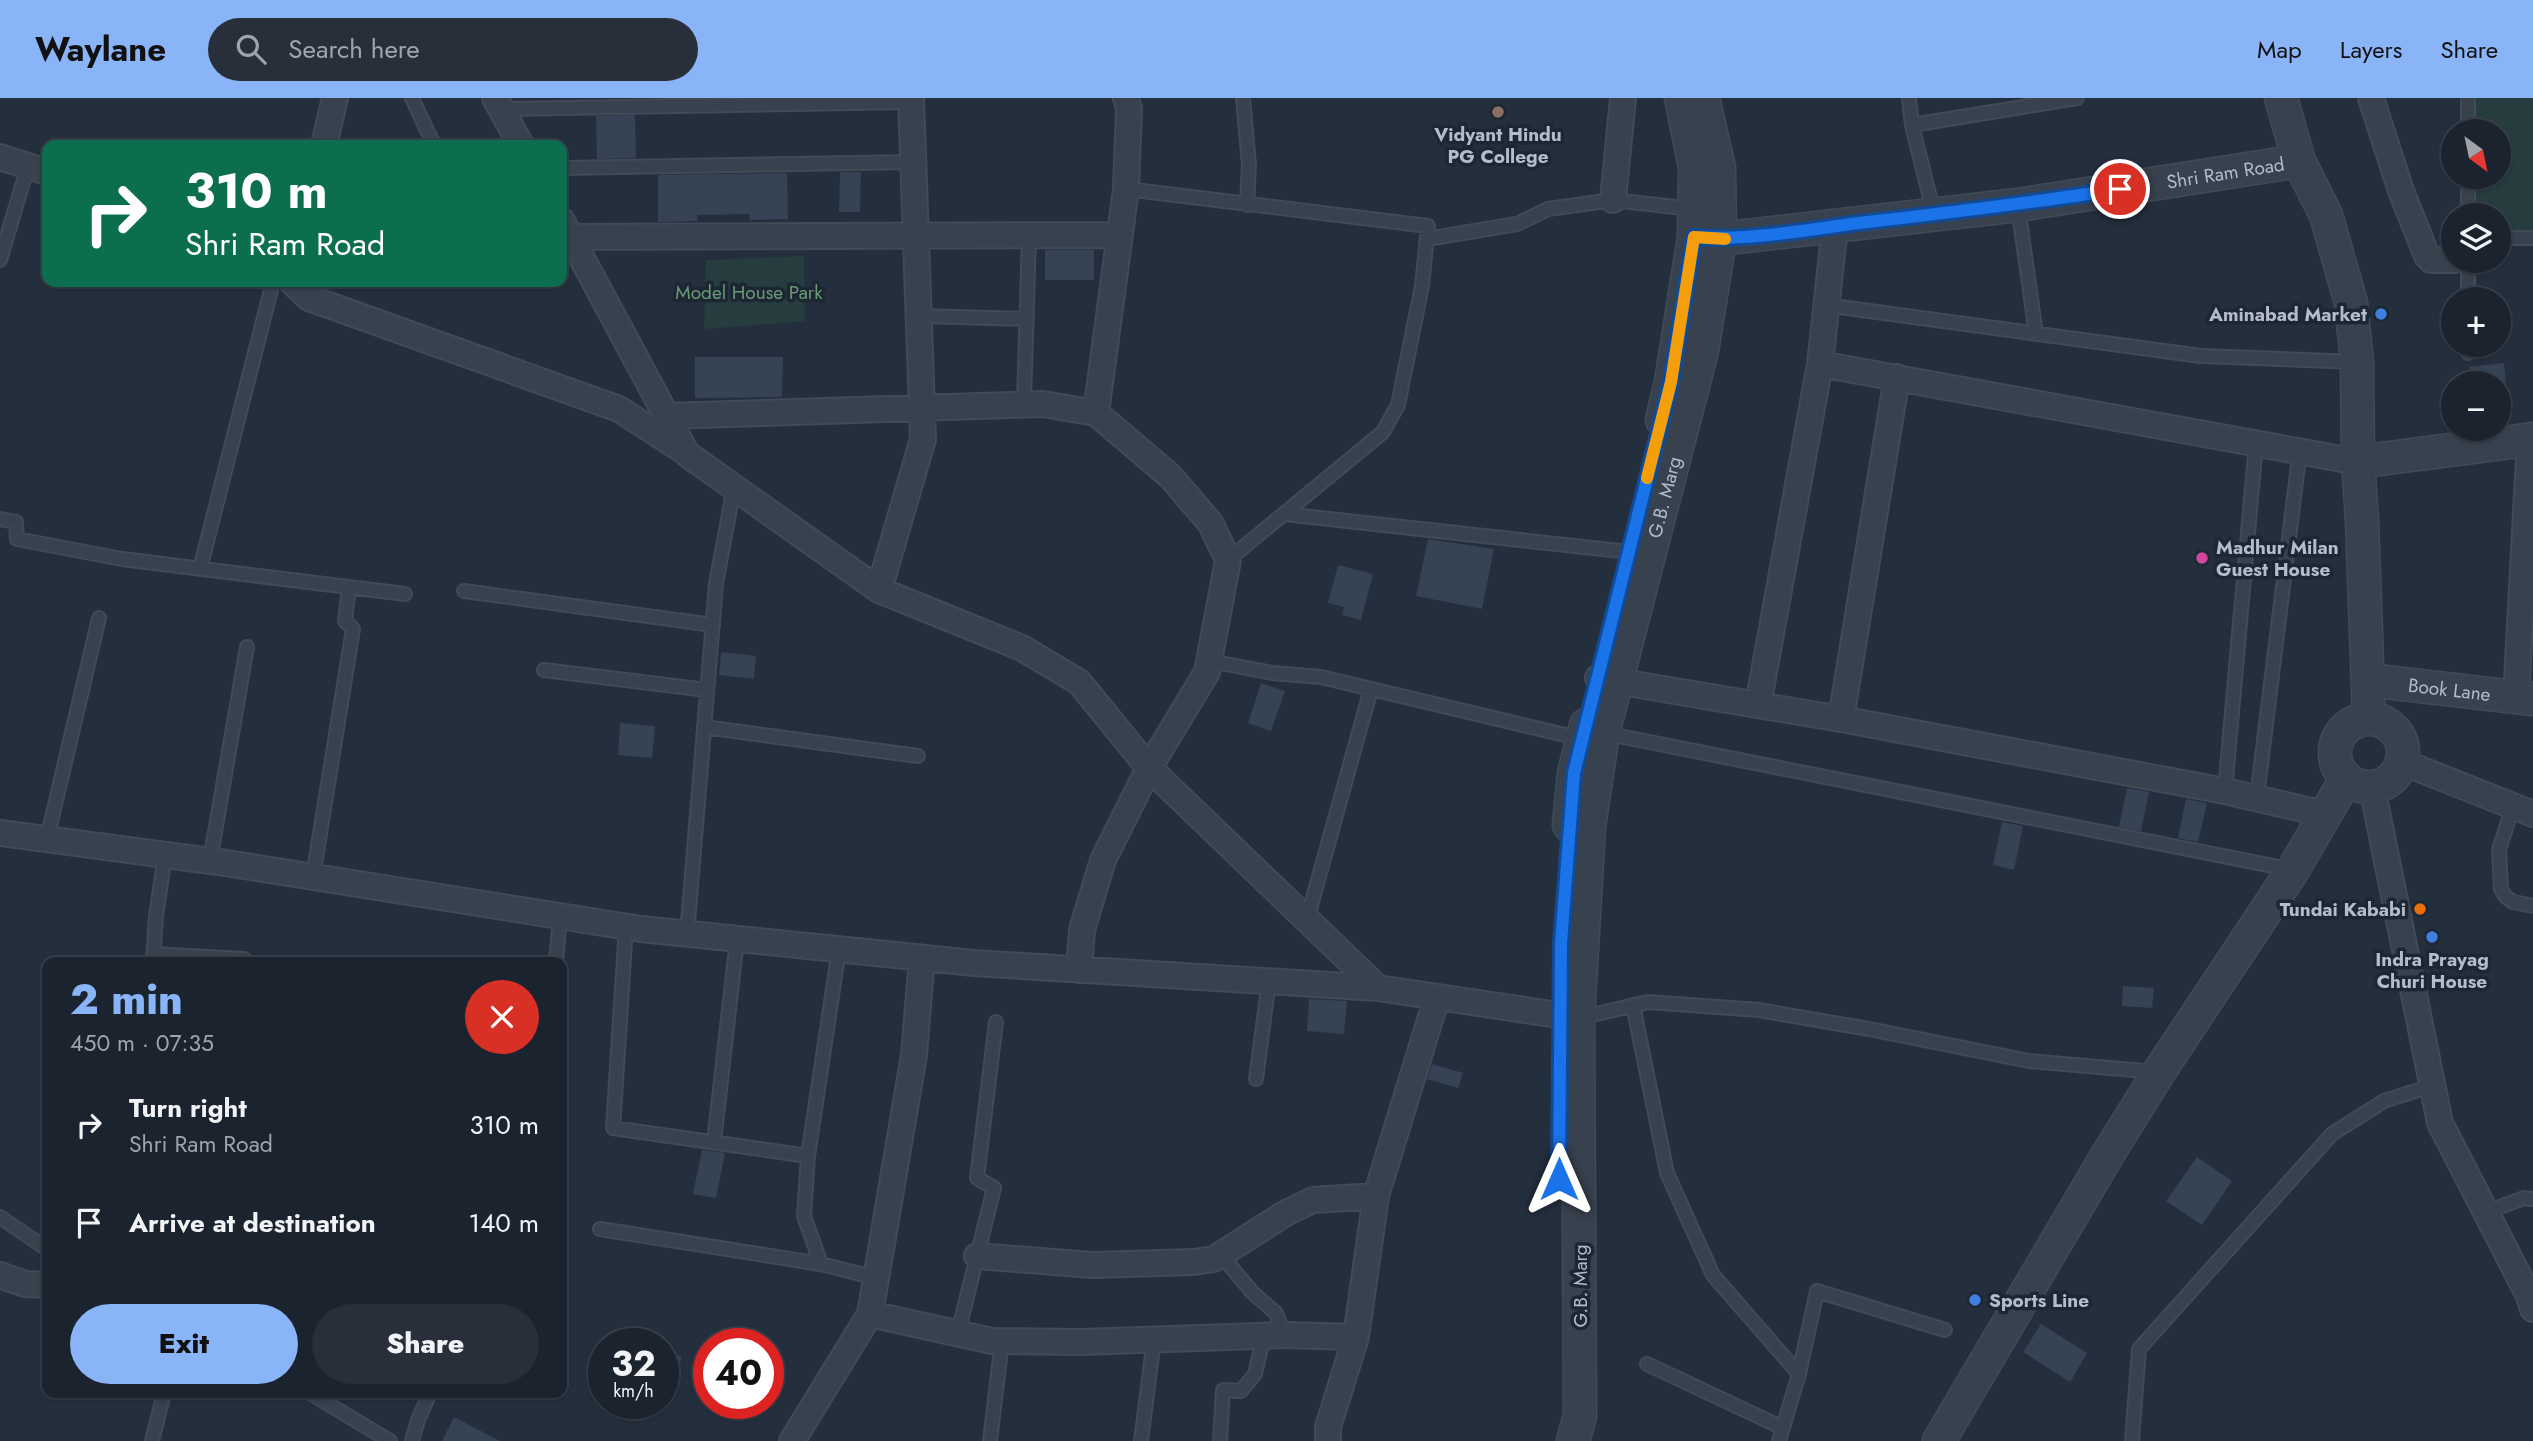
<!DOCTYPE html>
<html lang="en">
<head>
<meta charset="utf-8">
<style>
  body { margin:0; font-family:Jost,sans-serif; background:#282f3a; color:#f1f3f6; height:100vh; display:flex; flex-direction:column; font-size:26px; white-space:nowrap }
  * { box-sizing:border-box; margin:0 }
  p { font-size:23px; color:#a0a4aa }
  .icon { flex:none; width:38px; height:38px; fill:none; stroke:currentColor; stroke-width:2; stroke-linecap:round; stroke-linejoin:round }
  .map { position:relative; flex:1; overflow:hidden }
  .sheet { position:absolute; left:42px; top:859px; width:525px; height:441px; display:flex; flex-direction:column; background:#1b232e; border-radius:14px; box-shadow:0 2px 5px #0004,0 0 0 2px #39404a }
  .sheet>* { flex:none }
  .top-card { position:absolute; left:42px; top:42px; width:525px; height:147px; border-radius:14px; box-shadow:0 2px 5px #0004,0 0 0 2px #39404a; background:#0b6e4f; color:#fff; overflow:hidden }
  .needle { width:46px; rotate:147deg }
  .buttons { position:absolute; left:2441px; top:21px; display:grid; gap:14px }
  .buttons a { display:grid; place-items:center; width:70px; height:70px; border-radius:50%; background:#1b232e; box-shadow:0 2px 5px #0004,0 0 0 2px #39404a; font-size:35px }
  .speed { position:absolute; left:588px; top:1230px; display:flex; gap:14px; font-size:35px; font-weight:700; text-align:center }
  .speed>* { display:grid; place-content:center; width:91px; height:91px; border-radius:50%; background:#1b232e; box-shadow:0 2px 5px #0004,0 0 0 2px #39404a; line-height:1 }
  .speed small { font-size:18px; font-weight:400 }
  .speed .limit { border:10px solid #d22; background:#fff; color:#111 }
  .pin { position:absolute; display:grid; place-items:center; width:60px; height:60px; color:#fff; margin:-30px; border:4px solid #fff; border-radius:50%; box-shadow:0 2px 7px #0007 }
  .me { position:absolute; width:77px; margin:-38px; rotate:0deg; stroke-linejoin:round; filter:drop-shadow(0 0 5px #0008) }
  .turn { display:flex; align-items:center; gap:24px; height:147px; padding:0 28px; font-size:32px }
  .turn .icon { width:91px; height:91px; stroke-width:2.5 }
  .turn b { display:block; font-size:49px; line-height:60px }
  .round { display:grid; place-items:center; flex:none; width:74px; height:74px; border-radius:37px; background:#282f3a }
  .summary { display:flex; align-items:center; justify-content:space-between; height:119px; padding:0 28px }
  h1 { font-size:42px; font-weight:800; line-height:52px; color:#8ab4f8 }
  .cta { display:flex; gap:14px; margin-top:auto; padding:14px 28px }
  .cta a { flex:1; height:80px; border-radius:42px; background:#8ab4f8; color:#111; font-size:28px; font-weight:800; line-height:80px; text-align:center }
  .cta a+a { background:#282f3a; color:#f1f3f6 }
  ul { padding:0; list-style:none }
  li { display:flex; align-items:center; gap:21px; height:98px; padding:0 28px }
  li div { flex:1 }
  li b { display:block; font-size:26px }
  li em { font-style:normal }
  header { display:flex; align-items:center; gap:42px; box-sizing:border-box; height:98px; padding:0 35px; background:#8ab4f8; color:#111 }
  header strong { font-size:33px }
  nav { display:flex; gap:38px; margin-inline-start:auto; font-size:24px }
  .search { width:490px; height:63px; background:#282f3a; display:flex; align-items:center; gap:18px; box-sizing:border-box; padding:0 24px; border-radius:38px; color:#a0a4aa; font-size:26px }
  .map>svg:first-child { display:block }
</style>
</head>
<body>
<header>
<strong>Waylane</strong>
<div class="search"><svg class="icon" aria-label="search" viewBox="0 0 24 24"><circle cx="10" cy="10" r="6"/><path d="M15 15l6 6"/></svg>Search here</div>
<nav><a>Map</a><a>Layers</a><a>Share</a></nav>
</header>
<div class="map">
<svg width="2533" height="1343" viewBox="0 0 2533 1343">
  <rect width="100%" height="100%" fill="#242f3e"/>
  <!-- green -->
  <path fill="#263c3f" d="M2475,0H2533V132H2499V117H2476L2475,79H2499V33H2475Z
    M804,158L805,223L704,231L706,162Z"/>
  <!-- building -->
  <path fill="#364354" d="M635,17L636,60L597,61L596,18Z
    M840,74H861L860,114H839Z
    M787,75L788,121L750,122L749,116L697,117L698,123L658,124V77Z
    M1045,152H1094V182H1045Z
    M695,259H783L782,299L695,300Z
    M2504,265L2506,285H2470L2469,269Z
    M1428,441L1494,451L1482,511L1416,498Z
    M1338,467L1373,476L1361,522L1342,517L1344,509L1328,505Z
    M721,554L756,558L754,581L719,577Z
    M1261,585L1285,593L1271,633L1248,625Z
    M620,625L655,628L652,660L618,657Z
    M2127,690L2149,694L2141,733L2119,729Z
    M2186,701L2207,705L2198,744L2178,740Z
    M2002,724L2023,728L2014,772L1993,767Z
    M2123,888L2154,890L2152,910L2122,908Z
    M1309,901L1347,903L1344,936L1307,933Z
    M1432,966L1463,975L1458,990L1427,981Z
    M702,1052L725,1055L716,1100L693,1096Z
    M2197,1059L2232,1083L2202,1127L2166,1103Z
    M2041,1226L2087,1255L2070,1284L2023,1254Z
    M663,1252L682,1259L666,1305H663Z
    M454,1319L500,1343H442Z"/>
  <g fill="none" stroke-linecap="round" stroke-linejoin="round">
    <defs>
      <path id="service" d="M412,0L434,47
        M1243,0L1249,67L1247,107
        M1909,0L1912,27L1934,116
        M2468,0V33
        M501,11L911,4
        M1912,27L2077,0
        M562,70L914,64
        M2468,79V117
        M1126,91L1428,128L1422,188L1398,307L1383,334L1228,462
        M2018,108L2036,236
        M2499,140H2533
        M1427,141L1517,126L1548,111L1613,102L1693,111
        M0,162L28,68
        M2468,163V201
        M1825,207L2201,258L2357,264
        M919,218L1027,221
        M2468,247V255
        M1024,306L1029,136
        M1284,416L1629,454
        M0,421L16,424L17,441L122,461L405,496
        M200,471L273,184
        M464,493L713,527
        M1210,563L1272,575L1321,579L1582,641
        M544,572L707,592
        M704,629L918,658
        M1604,635L2293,772
        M2225,693L2256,345
        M2257,699L2300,351
        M2513,708L2499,752L2501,791L2505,798L2513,804L2533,808
        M47,741L99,520
        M210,763L247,549
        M313,779L353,531L345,523L349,489
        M1307,822L1371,591
        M626,829L613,1030L808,1058
        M687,836L716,486L734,389
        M153,856L244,861
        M153,864L156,818L165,758
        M556,864L560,818
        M1633,907L1667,1075L1713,1177L1799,1276
        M1579,920L1648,904L1759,912L1869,931L2029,963L2156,974
        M1256,981L1269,883
        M714,1044L737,841
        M2486,1114L2524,1100L2533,1101
        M0,1119L47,1151
        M600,1131L821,1166L876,1180
        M1221,1157L1253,1195L1276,1215L1284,1237
        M821,1166L804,1118L808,1058L839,851
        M958,1235L994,1090L977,1080L996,924
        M1647,1266L1783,1330
        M310,1295L390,1343
        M152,1343L164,1295
        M412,1343L418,1322L430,1295
        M990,1343L1002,1243
        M1141,1343L1154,1241
        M1220,1343L1223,1292L1241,1293L1255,1276L1264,1237
        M1779,1343L1799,1276L1817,1193L1945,1232
        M2132,1343L2139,1251L2332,1036L2384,1003L2431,988"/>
      <path id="minor" d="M495,0L521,47
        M2371,0L2401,93L2427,158L2431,162H2454
        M324,47L335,0
        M0,59L47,74
        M1613,102L1623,0
        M562,123L687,356L879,492L1022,550L1079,584L1149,670L1378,890L1578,920
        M562,139L1120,137
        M292,184L309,200L619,311L684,353
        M1820,266L2358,364
        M1096,315L1126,91L1129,11L1126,0
        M667,318L1043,306L1096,315L1171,379L1211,426L1228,462L1207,574L1149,670L1103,762L1082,832L1079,872
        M879,492L923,341L911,0
        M1598,580L1841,621L2225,693L2324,716
        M2516,601L2530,341
        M1758,607L1820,266L1835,128
        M1841,621L1897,279
        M2402,664L2533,716
        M2372,689L2440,1025L2528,1196L2533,1211
        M0,735L226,765L641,831L974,865L1378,890
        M977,1158L1092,1167L1194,1164L1214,1161L1286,1115L1313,1102L1376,1098
        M0,1177L25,1186L47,1187
        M870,1216L992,1243L1082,1244L1284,1237L1356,1239
        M792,1343L870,1216L914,957L922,860
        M1328,1343V1329L1356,1239L1376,1098L1437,899"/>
      <g id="tertiary">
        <path d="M2281,0L2299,63L2326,117L2351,205L2357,264L2358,364L2362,423L2369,621"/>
        <path id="s1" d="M1700,139L1720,141L2018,107L2299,63"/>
        <path d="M1662,322L1671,284L1694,139L1695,69L1681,0"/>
        <path d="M2358,364L2533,341"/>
        <path id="s2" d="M2368,582L2533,601"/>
        <circle cx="2369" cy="655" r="34"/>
        <path d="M1569,727L1574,675L1586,627"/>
        <path id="s3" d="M1573,1343L1580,1318L1578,920L1589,729L1603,635L1702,253L1720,141L1719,70L1703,0"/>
        <path d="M1939,1343L2108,1056L2159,974L2293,772L2346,681"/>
      </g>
    </defs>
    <!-- service casing -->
    <use href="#service" stroke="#414a57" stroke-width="16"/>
    <!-- minor casing -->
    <use href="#minor" stroke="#414a57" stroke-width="28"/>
    <!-- tertiary casing -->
    <use href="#tertiary" stroke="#414a57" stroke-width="35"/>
    <!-- service -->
    <use href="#service" stroke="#38414e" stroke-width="12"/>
    <!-- minor -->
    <use href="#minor" stroke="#38414e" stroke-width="24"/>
    <!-- tertiary -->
    <use href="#tertiary" stroke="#38414e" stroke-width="32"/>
  </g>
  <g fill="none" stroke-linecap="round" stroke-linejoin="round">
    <defs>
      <path id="route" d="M1559,1081L1561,845L1574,675L1671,284L1694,139C1748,143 1805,132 1859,125C1946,115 2033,105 2120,91"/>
    </defs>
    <!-- route casing -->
    <use href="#route" stroke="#114b97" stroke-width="18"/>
    <!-- route -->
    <use href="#route" stroke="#1a73e8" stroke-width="12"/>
    <!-- slow -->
    <path stroke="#f59e0b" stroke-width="12" d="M1647,380L1671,284L1694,139L1725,141"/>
  </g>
  <!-- markers -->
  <circle fill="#8d6e63" stroke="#1d2633" stroke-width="2.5" cx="1498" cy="14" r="7"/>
  <g fill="#3f7fe0" stroke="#1d2633" stroke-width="2.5">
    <circle cx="2381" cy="216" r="7"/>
    <circle cx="2432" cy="839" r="7"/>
    <circle cx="1975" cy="1202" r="7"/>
  </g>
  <circle fill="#d1479c" stroke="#1d2633" stroke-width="2.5" cx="2202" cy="460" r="7"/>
  <circle fill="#e8710a" stroke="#1d2633" stroke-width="2.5" cx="2420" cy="811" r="7"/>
  <g text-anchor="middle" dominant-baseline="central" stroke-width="7" stroke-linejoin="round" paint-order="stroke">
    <!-- poi labels -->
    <g font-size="19" font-weight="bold" fill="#b4bcc9" stroke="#1d2633">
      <text x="1498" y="36">Vidyant Hindu<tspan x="1498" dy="22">PG College</tspan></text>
      <text x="2367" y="216" text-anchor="end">Aminabad Market</text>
      <text x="2216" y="449" text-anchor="start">Madhur Milan<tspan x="2216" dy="22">Guest House</tspan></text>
      <text x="2406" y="811" text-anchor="end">Tundai Kababi</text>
      <text x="2432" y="861">Indra Prayag<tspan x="2432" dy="22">Churi House</tspan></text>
      <text x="1989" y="1202" text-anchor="start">Sports Line</text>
    </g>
    <!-- street labels -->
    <g font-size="19" fill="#b4bcc9" stroke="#1d2633">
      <text stroke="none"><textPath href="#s1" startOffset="530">Shri Ram Road</textPath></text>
      <text stroke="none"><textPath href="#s3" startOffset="954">G.B. Marg</textPath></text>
      <text stroke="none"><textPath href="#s2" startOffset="82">Book Lane</textPath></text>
      <text transform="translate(1580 1188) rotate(-90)">G.B. Marg</text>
    </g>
    <!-- park labels -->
    <g font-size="19" fill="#6b9a76" stroke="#1d2633">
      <text x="749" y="194">Model House Park</text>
    </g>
  </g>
</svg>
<div class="buttons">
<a><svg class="needle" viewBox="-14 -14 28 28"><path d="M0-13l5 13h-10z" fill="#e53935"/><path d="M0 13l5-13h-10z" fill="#a0a4aa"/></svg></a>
<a><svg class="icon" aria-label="layers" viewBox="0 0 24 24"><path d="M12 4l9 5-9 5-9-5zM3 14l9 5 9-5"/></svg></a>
<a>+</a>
<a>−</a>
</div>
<div class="speed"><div>32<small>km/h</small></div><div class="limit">40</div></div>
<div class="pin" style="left:2120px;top:91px;background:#d93025"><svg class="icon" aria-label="arrive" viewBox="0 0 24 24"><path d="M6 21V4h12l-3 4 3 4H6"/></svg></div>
<svg class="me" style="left:1559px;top:1081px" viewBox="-20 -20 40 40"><path d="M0-17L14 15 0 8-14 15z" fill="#1a73e8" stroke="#fff" stroke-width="4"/></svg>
<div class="top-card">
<div class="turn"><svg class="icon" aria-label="right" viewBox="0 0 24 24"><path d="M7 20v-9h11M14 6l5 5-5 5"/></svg><div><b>310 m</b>Shri Ram Road</div></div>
</div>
<section class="sheet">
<div class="summary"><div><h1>2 min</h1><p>450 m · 07:35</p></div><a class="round" style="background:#d93025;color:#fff"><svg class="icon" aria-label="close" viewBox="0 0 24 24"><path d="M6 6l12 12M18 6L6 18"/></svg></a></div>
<ul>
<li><svg class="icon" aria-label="right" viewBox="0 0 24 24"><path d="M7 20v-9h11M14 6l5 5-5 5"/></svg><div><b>Turn right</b><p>Shri Ram Road</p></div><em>310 m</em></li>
<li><svg class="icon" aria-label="arrive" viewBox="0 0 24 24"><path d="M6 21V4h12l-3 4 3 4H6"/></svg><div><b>Arrive at destination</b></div><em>140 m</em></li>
</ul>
<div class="cta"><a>Exit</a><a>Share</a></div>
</section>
</div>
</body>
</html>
